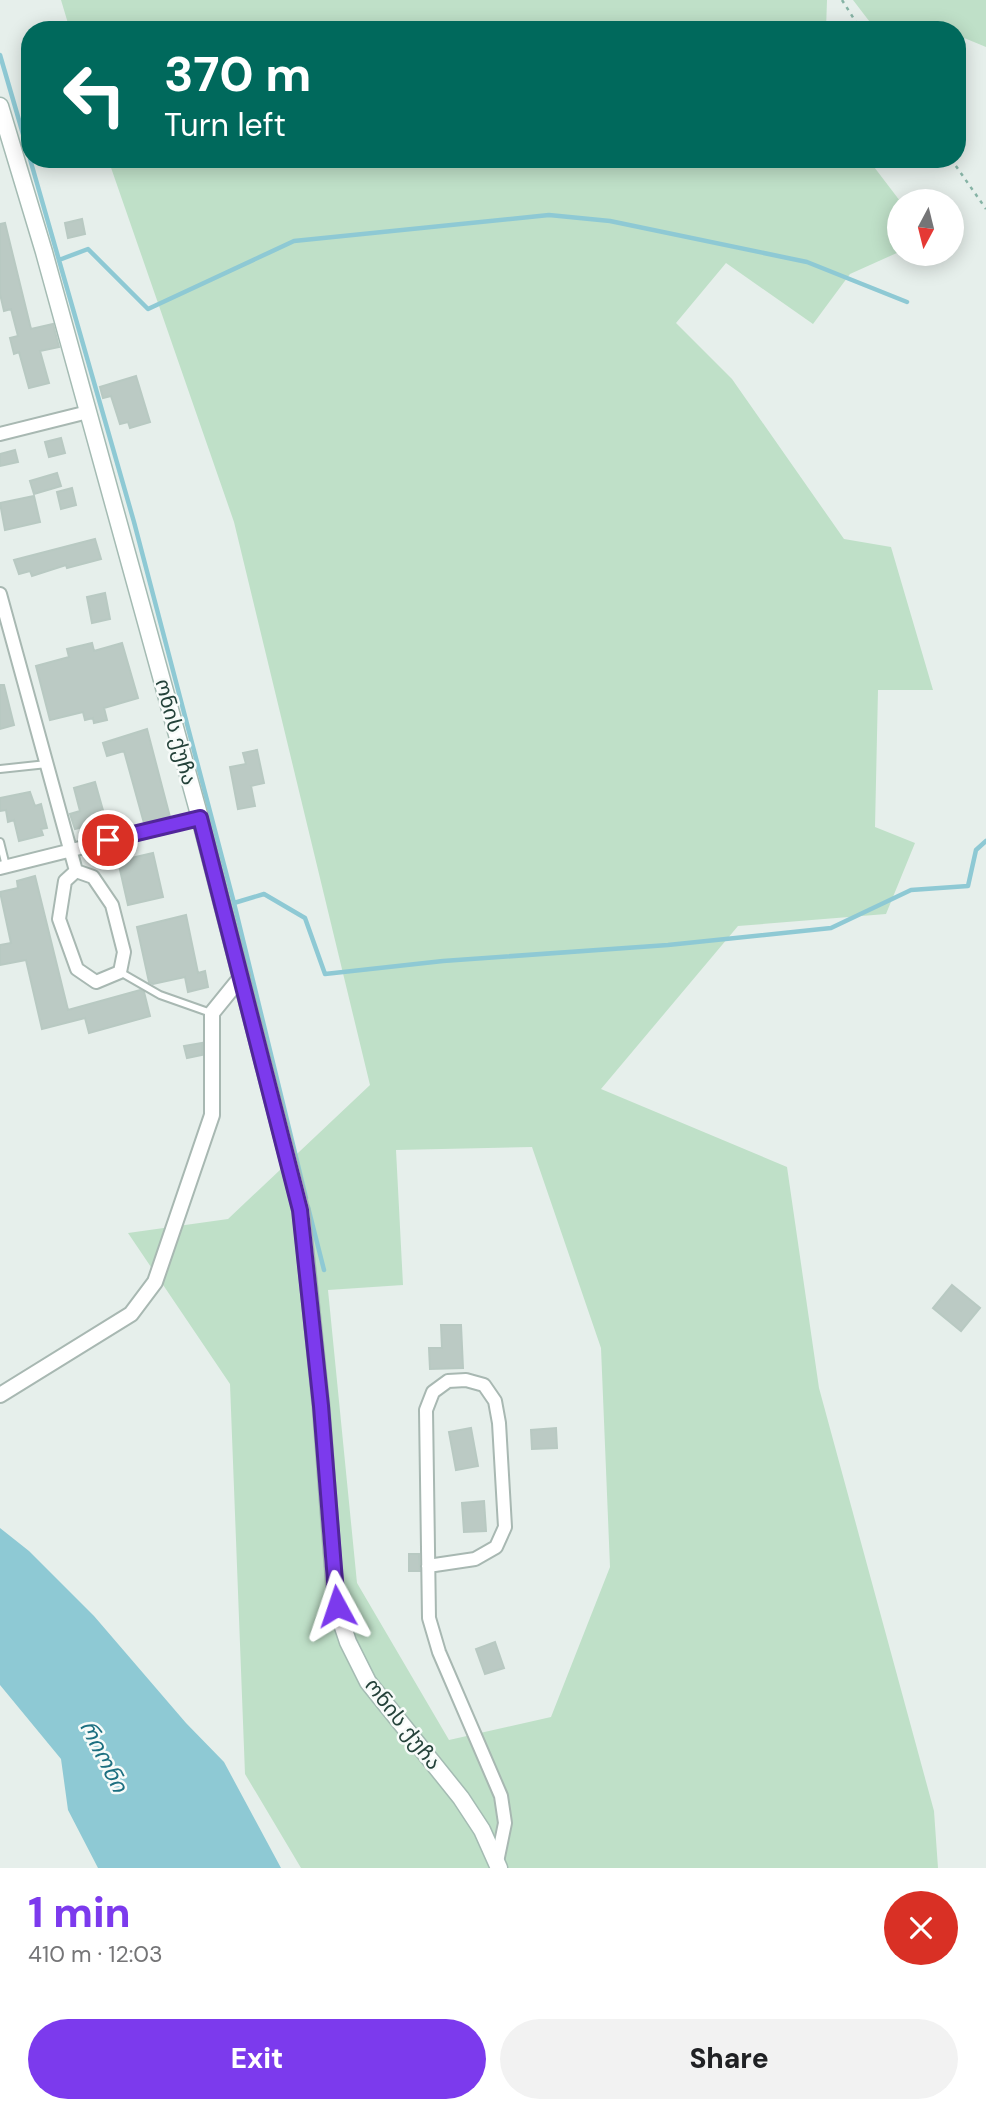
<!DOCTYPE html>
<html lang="en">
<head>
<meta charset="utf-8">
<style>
  body { margin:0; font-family:"DM Sans","Noto Sans Georgian",sans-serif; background:#f2f2f2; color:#202124; height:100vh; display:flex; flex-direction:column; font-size:26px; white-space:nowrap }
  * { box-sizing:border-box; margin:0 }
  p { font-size:23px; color:#757577 }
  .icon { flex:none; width:38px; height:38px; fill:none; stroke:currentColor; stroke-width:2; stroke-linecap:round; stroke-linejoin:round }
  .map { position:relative; height:1868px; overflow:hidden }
  .side { display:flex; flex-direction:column; background:#fff; flex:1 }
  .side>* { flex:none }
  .guide { position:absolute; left:21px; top:21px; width:945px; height:147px; border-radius:28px; box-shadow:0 4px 18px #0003; background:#00695c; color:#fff; overflow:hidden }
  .needle { width:46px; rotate:187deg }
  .controls { position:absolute; left:887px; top:189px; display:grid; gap:14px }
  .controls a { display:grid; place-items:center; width:77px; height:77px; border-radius:50%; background:#fff; box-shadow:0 4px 18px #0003; font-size:35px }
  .pin { position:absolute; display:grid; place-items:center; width:60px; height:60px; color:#fff; margin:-30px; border:4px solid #fff; border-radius:50%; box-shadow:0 2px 7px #0007 }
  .me { position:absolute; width:77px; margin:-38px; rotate:355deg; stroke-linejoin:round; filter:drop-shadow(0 0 5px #0008) }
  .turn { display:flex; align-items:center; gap:24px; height:147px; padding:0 28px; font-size:32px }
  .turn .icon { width:91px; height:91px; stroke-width:2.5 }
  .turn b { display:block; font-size:49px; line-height:60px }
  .round { display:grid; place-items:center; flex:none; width:74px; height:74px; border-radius:37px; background:#f2f2f2 }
  .summary { display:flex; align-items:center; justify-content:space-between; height:119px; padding:0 28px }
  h1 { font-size:42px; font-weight:800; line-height:52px; color:#7c3aed }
  .cta { display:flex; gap:14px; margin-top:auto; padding:14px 28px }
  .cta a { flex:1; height:80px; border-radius:42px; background:#7c3aed; color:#fff; font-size:28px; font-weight:800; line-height:80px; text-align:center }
  .cta a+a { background:#f2f2f2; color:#202124 }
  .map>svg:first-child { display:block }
</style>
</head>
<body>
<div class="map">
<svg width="986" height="1868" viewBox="0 0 986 1868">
  <rect width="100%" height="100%" fill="#e6efeb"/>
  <!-- green -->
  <path fill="#bfe0c8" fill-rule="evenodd" d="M61,0H827L826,30H70Z
    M853,0H986V47L957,35V30H876Z
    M108,159H868L900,201L899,252L850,274L813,324L726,263L676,323L732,379L844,539L891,547L933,690H878L875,827L915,843L886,914L738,926L601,1089L787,1167L819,1388L934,1811L938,1868H301L245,1774L230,1384L128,1233L228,1219L370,1085L234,522ZM532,1147L601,1348L610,1567L551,1717L449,1740L357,1583L328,1290L403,1285L396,1150Z"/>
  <!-- water -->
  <path fill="#8ec9d4" d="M0,1528L29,1551L94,1616L186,1723L224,1762L281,1868H98L68,1810L61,1759L0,1685Z"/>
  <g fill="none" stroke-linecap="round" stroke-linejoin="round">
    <!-- stream -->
    <path stroke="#8ec9d4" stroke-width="4.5" d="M0,55L30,158
      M30,159L134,522L234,903L306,1198
      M59,260L88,249L148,309L294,241L549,215L610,221L807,262L907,302
      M234,903L264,894L305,918L325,974L443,961L668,945L831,928L911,890L968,886L976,850L986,841
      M308,1207L324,1270"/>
  </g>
  <!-- building -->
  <path fill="#bbcac4" stroke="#b8c9c2" stroke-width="2" d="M82,219L85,234L68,238L65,223Z
    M5,223L31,329L53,324L59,347L40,351L49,383L29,388L19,352L14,354L10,338L18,336L11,309L4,311L0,294V224Z
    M136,376L150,422L130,428L128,422L120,424L111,396L103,398L100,387Z
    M61,438L65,453L49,457L45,442Z
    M15,450L18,462L0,466V454Z
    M57,473L61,486L34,494L30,481Z
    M72,488L76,505L61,509L57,492Z
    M34,496L40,522L5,530L0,503Z
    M95,539L101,559L67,568L66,565L32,576L30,571L19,574L14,560Z
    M105,593L110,619L92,623L87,597Z
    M92,643L94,651L122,643L138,698L104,708L107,720L94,723L93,718L85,720L83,712L50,720L36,666L69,657L67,649Z
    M0,685H4L14,725L0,729Z
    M147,729L170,817L144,823L124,751L107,756L103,743Z
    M257,750L264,783L251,786L255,806L238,809L230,767L246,764L243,753Z
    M95,782L106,821L75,829L70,814L80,811L74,788Z
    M30,792L35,806L41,804L47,828L41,829L43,835L19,841L14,820L8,822L6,810L0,811V798Z
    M153,853L163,897L128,905L118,861Z
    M35,876L68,1010L140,990L144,992L150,1016L89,1033L85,1018L42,1029L26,960L0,965V945L11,943L0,892L18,888L17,881Z
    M186,915L198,973L205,971L208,987L188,992L185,977L153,984L149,982L137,927Z
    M202,1043V1055L187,1058L184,1046Z
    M952,1285L980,1308L961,1331L933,1308Z
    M441,1325H461L463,1368L430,1369L429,1348H442Z
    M471,1428L478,1466L456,1470L449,1432Z
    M556,1428L557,1448L532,1449L531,1430Z
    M484,1501L486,1531L464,1532L462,1503Z
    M409,1554H419L420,1571H409Z
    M495,1642L504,1668L485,1674L476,1649Z"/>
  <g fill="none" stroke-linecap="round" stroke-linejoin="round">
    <defs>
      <path id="service" d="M0,769L47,764
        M0,842L6,866
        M120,972L160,995L211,1013"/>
      <path id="minor" d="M0,434L88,412
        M0,594L76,871L65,881L59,919L77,969L96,982L120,972L124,952L112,905L93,877L76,871
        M0,868L200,818
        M428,1566L475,1559L496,1547L505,1527L499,1423L495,1401L484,1385L466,1380L448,1381L433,1392L426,1410L429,1618L439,1652L501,1796L505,1823L497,1862"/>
      <path id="tertiary" d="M0,1395L131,1314L155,1282L212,1115V1013L242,976"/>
      <path id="secondary" d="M0,106L44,252L200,818L301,1210L321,1406L336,1606L348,1642L368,1682L461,1798L482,1830L499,1868"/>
    </defs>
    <!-- service casing -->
    <use href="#service" stroke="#a8b8b2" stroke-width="10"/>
    <!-- minor casing -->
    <use href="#minor" stroke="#a8b8b2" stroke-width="16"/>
    <!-- tertiary casing -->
    <use href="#tertiary" stroke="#a8b8b2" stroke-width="18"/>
    <!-- secondary casing -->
    <use href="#secondary" stroke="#a4bbb3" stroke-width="19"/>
    <!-- path -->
    <path stroke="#86b3a5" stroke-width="2.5" stroke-dasharray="3.5 5" stroke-linecap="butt" d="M842,0L861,30
      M951,159L986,209"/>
    <!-- service -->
    <use href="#service" stroke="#fff" stroke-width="6"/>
    <!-- minor -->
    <use href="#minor" stroke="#fff" stroke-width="12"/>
    <!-- tertiary -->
    <use href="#tertiary" stroke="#fff" stroke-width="14"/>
    <!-- secondary -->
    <use href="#secondary" stroke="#fff" stroke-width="16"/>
  </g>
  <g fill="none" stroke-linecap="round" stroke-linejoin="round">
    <defs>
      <path id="route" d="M108,840L200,818L300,1210L321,1406L337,1606"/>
    </defs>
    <!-- route casing -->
    <use href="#route" stroke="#51269a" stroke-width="18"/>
    <!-- route -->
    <use href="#route" stroke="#7c3aed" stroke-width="12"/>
  </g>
  <g text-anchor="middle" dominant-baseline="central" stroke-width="5" stroke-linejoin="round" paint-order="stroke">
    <!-- street labels -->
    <g font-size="21" fill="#24423a" stroke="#f7fbf9">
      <text transform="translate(176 732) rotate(75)">ონის ქუჩა</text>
      <text transform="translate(403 1724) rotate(52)">ონის ქუჩა</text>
    </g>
    <!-- water labels -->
    <g font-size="23" font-style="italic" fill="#1c6f80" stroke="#f7fbf9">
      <text transform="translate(104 1756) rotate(63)">რიონი</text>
    </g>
  </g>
</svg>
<div class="controls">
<a><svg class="needle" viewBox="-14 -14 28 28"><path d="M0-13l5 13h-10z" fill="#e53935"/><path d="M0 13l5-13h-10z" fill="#757577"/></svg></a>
</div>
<div class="pin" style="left:108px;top:840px;background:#d93025"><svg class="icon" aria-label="arrive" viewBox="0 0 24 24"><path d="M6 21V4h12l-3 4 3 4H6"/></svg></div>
<svg class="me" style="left:337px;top:1606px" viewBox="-20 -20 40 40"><path d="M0-17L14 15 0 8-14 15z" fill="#7c3aed" stroke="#fff" stroke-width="4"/></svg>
<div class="guide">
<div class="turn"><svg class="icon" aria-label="left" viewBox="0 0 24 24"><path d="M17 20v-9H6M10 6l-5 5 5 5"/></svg><div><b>370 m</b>Turn left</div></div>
</div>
</div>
<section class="side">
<div class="summary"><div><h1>1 min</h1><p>410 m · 12:03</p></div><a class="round" style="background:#d93025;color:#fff"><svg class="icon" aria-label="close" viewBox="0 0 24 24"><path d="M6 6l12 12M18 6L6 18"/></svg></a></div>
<div class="cta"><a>Exit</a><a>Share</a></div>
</section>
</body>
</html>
